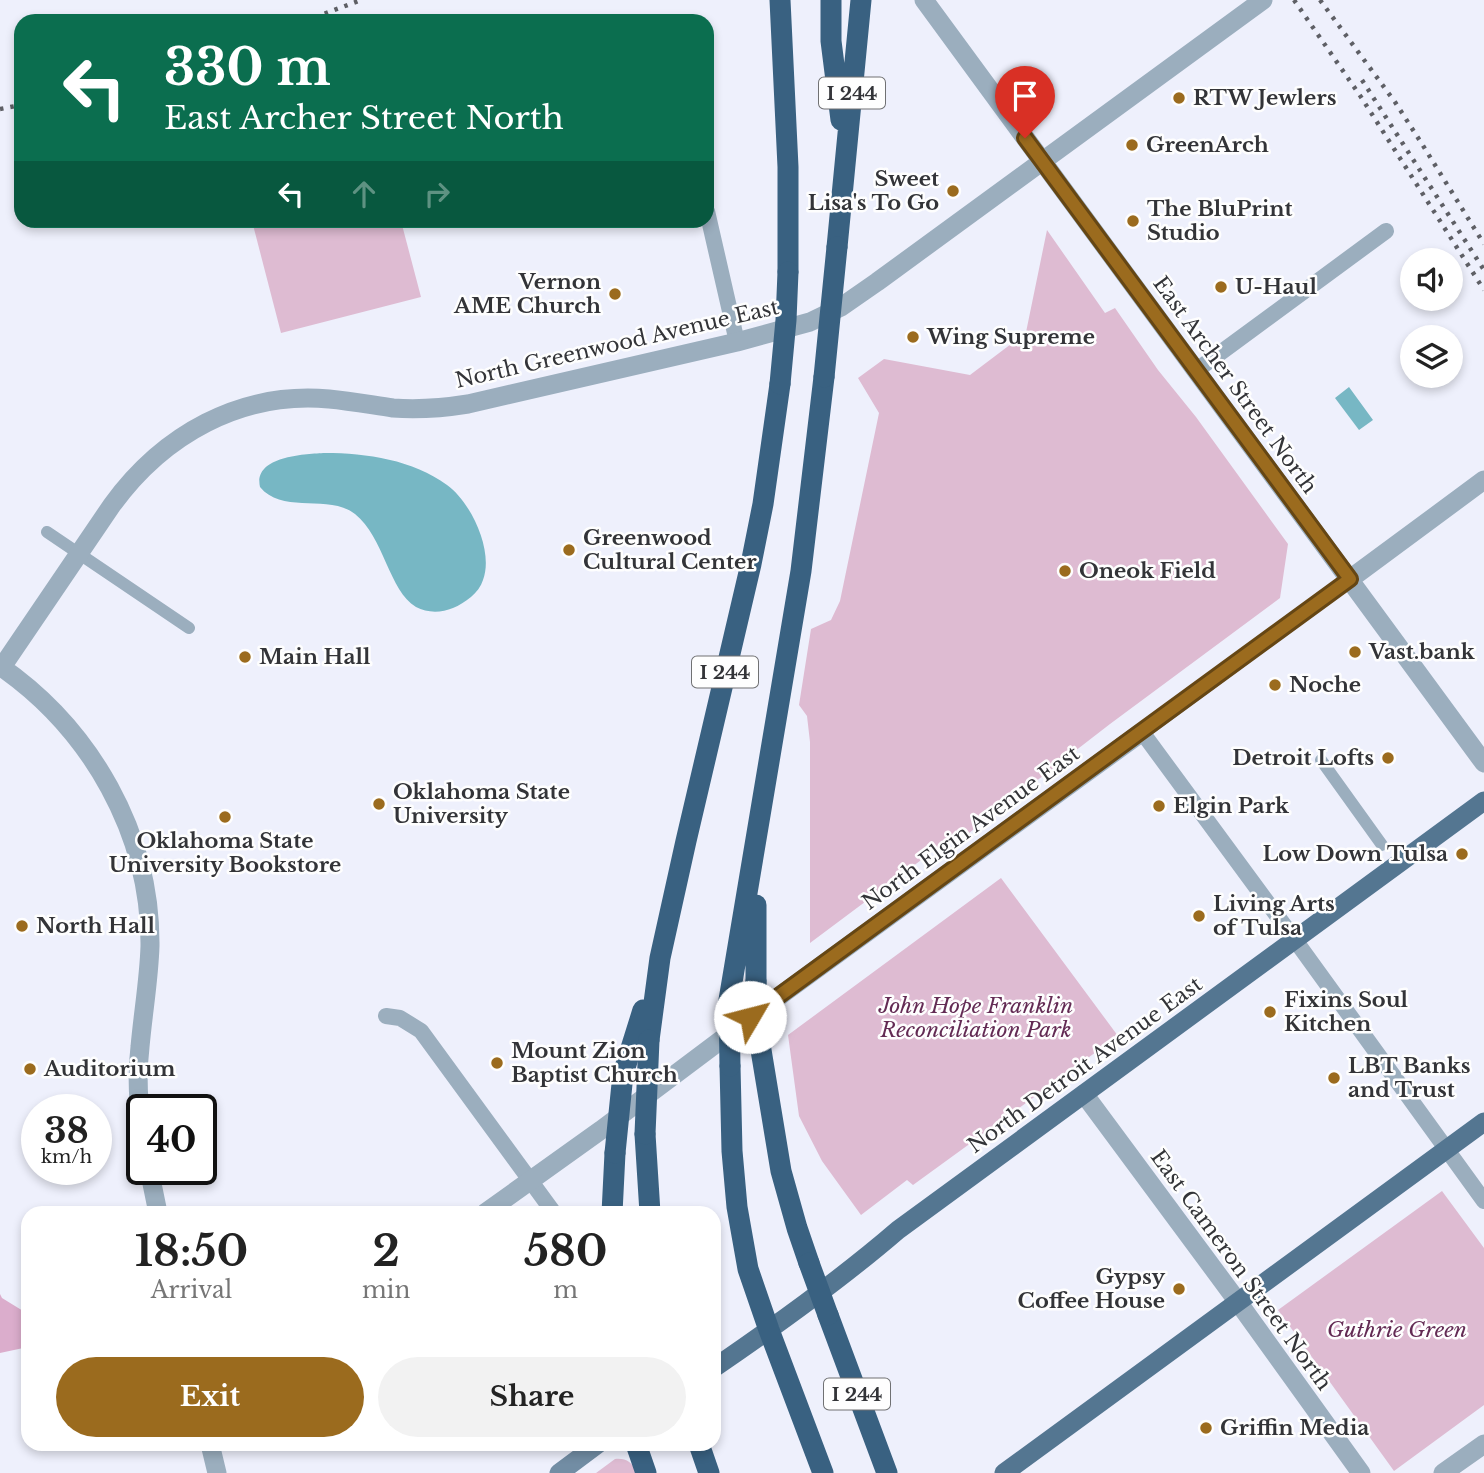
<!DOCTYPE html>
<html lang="en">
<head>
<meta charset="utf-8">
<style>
  body { margin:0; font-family:"Libre Baskerville",serif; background:#f2f2f2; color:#222; height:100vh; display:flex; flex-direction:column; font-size:26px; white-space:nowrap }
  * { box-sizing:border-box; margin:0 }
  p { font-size:23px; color:#767676 }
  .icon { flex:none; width:38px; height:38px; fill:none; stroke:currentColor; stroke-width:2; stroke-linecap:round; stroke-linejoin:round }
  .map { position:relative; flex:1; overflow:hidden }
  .sheet { position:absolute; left:21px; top:1206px; width:700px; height:245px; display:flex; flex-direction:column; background:#fff; border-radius:21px; box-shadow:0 4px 10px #0003 }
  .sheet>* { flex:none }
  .top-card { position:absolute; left:14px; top:14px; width:700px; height:214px; border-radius:21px; box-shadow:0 4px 10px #0003; background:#0b6e4f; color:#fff; overflow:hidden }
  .fabs { position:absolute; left:1400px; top:248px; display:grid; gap:14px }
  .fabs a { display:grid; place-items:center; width:63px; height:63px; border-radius:50%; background:#fff; box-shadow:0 4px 10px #0003; font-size:35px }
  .speed { position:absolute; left:21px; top:1094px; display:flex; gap:14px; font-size:35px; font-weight:700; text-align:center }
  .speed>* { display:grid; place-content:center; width:91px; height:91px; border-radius:50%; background:#fff; box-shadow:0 4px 10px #0003; line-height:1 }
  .speed small { font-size:18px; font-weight:400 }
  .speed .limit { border:4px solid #111; border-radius:10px; background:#fff; color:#111 }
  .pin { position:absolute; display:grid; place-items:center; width:60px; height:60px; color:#fff; margin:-72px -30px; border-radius:50% 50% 50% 0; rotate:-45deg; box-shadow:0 0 7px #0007 }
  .pin .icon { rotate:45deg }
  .me { position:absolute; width:77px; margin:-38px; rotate:53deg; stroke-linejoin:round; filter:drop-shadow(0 0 5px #0008) }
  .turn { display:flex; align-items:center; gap:24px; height:147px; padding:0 35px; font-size:32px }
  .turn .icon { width:91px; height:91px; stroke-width:2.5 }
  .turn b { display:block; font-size:49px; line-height:60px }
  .lanes { display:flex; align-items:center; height:66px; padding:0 35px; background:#0003; justify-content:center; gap:35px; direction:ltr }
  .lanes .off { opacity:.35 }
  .eta { display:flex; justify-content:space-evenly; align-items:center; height:119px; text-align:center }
  .eta b { font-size:42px; font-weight:700; line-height:49px }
  .cta { display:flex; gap:14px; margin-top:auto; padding:14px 35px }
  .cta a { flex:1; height:80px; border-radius:42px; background:#9b6b1e; color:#fff; font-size:28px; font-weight:700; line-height:80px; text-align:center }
  .cta a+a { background:#f2f2f2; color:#222 }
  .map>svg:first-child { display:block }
</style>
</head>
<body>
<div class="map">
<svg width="1484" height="1473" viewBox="0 0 1484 1473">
  <rect width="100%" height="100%" fill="#eef0fc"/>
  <!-- green -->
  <path fill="#debbd2" d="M255,221H401L421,297L281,333L252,221Z
    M1047,230L1105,313L1115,308L1158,370L1196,417L1288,544L1280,598L1110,724L969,833L964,828L810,943V742L807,716L799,705L811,629L831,620L840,601L879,413L858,378L884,359L970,375L1015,341L1024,342Z
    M1001,878L1118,1036L913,1185L907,1180L861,1215L822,1161L799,1116L788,1035Z
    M1442,1191L1484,1248V1405L1394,1471L1278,1310Z
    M615,1459C626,1458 632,1462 637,1473H596Z"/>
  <!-- forest -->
  <path fill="#dbadcc" d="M0,1294L2,1298L28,1314V1347L0,1353Z"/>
  <!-- water -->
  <path fill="#77b7c4" d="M1349,387L1373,420L1359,430L1335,398Z
    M325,453C367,453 413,460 447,485C471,502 494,551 483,580C479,593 465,603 453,608C441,613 427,613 416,607C389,591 384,537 355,514C328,493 283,515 260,487C253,456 305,454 325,453Z"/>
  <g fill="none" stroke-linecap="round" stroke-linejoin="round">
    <!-- pedestrian -->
    <path stroke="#9baebe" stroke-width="12" d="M47,532L189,628
      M1321,760L1382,845"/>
    <!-- minor -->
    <path stroke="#9baebe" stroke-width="16" d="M707,211L737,342
      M1197,370L1386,231
      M1350,579L1142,732L1295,940L1484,1201
      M386,1016L400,1018L421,1031L554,1213"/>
    <!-- tertiary -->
    <path stroke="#9baebe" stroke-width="19" d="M924,0L1484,763
      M1350,579L1484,480
      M0,666C91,729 151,834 150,946C149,979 143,1013 140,1047C137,1072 138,1101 142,1127
      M2,667L112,505C163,435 240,391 329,399C351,401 372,405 393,408C418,410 443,408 468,404L737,342L810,322L841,307L877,282L1263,0
      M1084,1094L1238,1302L1361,1473
      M149,1169L158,1213
      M485,1213L601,1130L785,992L1142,732
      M210,1444L217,1473
      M1443,1473L1484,1444"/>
    <!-- secondary -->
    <path stroke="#728da4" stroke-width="19" d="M559,1473L598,1444"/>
    <!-- primary -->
    <path stroke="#547691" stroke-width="19" d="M714,1368C777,1325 840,1280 898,1230L1484,801
      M1004,1473L1484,1122"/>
    <!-- motorway -->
    <path stroke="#396181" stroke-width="21" d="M780,0L788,167V272
      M831,0V41L841,120
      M837,247L861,0
      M756,905V981
      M729,1000L801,571L824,377
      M649,1040L660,958L686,841L751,564L763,504L780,384
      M760,1044L781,1171L797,1228L809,1263
      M730,1066L732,1151L737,1207L748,1269L769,1330L823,1473
      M623,1074L643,1010
      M645,1134L650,1213
      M612,1213L615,1153
      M828,1315L887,1473
      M636,1444L646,1473
      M699,1444L709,1473"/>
    <!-- rail -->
    <path stroke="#5e5f65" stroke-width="4.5" stroke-dasharray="3.5 7" stroke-linecap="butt" d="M1294,0L1361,97L1484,290
      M1320,0L1395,102L1422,144L1484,244
      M305,21L361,0
      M1362,80L1484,270
      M0,109L21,105"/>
    <!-- motorway-bridge -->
    <path stroke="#396181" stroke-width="21" d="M824,377L837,247
      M780,384L786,320L788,272
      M756,981L760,1044
      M729,1000L730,1066
      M645,1134L649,1040
      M615,1153L623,1074
      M809,1263L828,1315"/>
  </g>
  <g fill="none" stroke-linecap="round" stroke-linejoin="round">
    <defs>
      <path id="route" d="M750,1017L1350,579L1025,138"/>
    </defs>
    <!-- route casing -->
    <use href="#route" stroke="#654614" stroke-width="18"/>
    <!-- route -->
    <use href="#route" stroke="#9b6b1e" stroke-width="12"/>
  </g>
  <!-- markers -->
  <g fill="#9b6b1e" stroke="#fefefe" stroke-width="2.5">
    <circle cx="1179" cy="98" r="7"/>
    <circle cx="1132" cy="145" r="7"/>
    <circle cx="953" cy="191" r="7"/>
    <circle cx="1133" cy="221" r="7"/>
    <circle cx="1221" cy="287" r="7"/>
    <circle cx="615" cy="294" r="7"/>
    <circle cx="913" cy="337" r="7"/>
    <circle cx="569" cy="550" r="7"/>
    <circle cx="1065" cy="571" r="7"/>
    <circle cx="1355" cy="652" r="7"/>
    <circle cx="245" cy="657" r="7"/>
    <circle cx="1275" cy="685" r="7"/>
    <circle cx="1388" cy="758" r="7"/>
    <circle cx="379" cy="804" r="7"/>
    <circle cx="1159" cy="806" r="7"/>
    <circle cx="225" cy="817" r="7"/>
    <circle cx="1462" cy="854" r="7"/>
    <circle cx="1199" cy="916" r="7"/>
    <circle cx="22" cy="926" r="7"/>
    <circle cx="1270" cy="1012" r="7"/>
    <circle cx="497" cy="1063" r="7"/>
    <circle cx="30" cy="1069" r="7"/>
    <circle cx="1334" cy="1078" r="7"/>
    <circle cx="1179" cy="1289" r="7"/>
    <circle cx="1206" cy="1428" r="7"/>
  </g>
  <g text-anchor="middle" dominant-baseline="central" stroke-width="5" stroke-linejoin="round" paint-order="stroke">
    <!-- shield labels -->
    <g fill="#fefefe" stroke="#707173" stroke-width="2">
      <rect x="819" y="77.5" width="66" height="31" rx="5"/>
      <rect x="692" y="656.5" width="66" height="31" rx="5"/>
      <rect x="824" y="1378.5" width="66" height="31" rx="5"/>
    </g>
    <g font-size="19" font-weight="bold" fill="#333438">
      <text x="852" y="93">I 244</text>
      <text x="725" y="672">I 244</text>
      <text x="857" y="1394">I 244</text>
    </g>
    <!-- poi labels -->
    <g font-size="21" font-weight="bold" fill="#333438" stroke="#fefefe" text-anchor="start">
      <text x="1193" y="98">RTW Jewlers</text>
      <text x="1146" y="145">GreenArch</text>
      <text x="939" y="179" text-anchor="end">Sweet<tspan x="939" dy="24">Lisa's To Go</tspan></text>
      <text x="1147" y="209">The BluPrint<tspan x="1147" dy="24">Studio</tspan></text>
      <text x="601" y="282" text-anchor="end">Vernon<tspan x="601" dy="24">AME Church</tspan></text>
      <text x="1235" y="287">U-Haul</text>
      <text x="927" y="337">Wing Supreme</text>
      <text x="583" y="538">Greenwood<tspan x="583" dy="24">Cultural Center</tspan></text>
      <text x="1079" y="571">Oneok Field</text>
      <text x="1369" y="652">Vast.bank</text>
      <text x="259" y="657">Main Hall</text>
      <text x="1289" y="685">Noche</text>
      <text x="1374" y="758" text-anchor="end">Detroit Lofts</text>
      <text x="393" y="792">Oklahoma State<tspan x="393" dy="24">University</tspan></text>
      <text x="1173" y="806">Elgin Park</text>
      <text x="225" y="841" text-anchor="middle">Oklahoma State<tspan x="225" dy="24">University Bookstore</tspan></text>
      <text x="1448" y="854" text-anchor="end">Low Down Tulsa</text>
      <text x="1213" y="904">Living Arts<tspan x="1213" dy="24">of Tulsa</tspan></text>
      <text x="36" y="926">North Hall</text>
      <text x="1284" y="1000">Fixins Soul<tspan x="1284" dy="24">Kitchen</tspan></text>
      <text x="511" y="1051">Mount Zion<tspan x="511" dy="24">Baptist Church</tspan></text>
      <text x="1348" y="1066">LBT Banks<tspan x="1348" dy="24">and Trust</tspan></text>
      <text x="44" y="1069">Auditorium</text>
      <text x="1165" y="1277" text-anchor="end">Gypsy<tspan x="1165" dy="24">Coffee House</tspan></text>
      <text x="1220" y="1428">Griffin Media</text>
    </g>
    <!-- street labels -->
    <g font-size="21" fill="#333438" stroke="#fefefe">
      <text transform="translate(617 344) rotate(-13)">North Greenwood Avenue East</text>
      <text transform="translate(1235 385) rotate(54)">East Archer Street North</text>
      <text transform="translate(971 828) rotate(-36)">North Elgin Avenue East</text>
      <text transform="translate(1085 1065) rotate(-36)">North Detroit Avenue East</text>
      <text transform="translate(1241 1270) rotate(54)">East Cameron Street North</text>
    </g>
    <!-- park labels -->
    <g font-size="21" font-style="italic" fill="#632b54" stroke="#fefefe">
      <text x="976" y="1006">John Hope Franklin<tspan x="976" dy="24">Reconciliation Park</tspan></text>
      <text x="1397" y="1330">Guthrie Green</text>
    </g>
  </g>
</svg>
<div class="fabs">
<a><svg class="icon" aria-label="sound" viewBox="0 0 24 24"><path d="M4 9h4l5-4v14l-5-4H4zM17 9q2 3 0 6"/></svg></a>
<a><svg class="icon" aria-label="layers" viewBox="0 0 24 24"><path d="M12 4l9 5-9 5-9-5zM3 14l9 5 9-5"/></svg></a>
</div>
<div class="speed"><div>38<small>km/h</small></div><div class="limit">40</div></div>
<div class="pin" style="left:1025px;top:138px;background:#d93025"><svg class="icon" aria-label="arrive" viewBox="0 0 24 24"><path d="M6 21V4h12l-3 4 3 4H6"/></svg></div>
<svg class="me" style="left:750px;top:1017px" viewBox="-20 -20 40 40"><circle r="19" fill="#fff"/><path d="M0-13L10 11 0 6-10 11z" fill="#9b6b1e"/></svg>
<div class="top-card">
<div class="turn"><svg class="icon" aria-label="left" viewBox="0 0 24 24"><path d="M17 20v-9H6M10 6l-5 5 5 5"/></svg><div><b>330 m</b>East Archer Street North</div></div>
<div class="lanes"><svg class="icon" aria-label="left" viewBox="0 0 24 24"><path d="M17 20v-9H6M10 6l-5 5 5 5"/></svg><svg class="icon off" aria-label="ahead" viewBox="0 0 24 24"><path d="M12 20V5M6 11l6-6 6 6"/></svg><svg class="icon off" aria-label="right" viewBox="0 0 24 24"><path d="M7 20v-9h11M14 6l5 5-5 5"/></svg></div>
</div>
<section class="sheet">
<div class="eta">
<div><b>18:50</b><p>Arrival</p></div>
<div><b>2</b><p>min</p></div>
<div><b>580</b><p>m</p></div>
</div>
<div class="cta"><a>Exit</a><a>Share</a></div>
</section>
</div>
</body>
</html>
